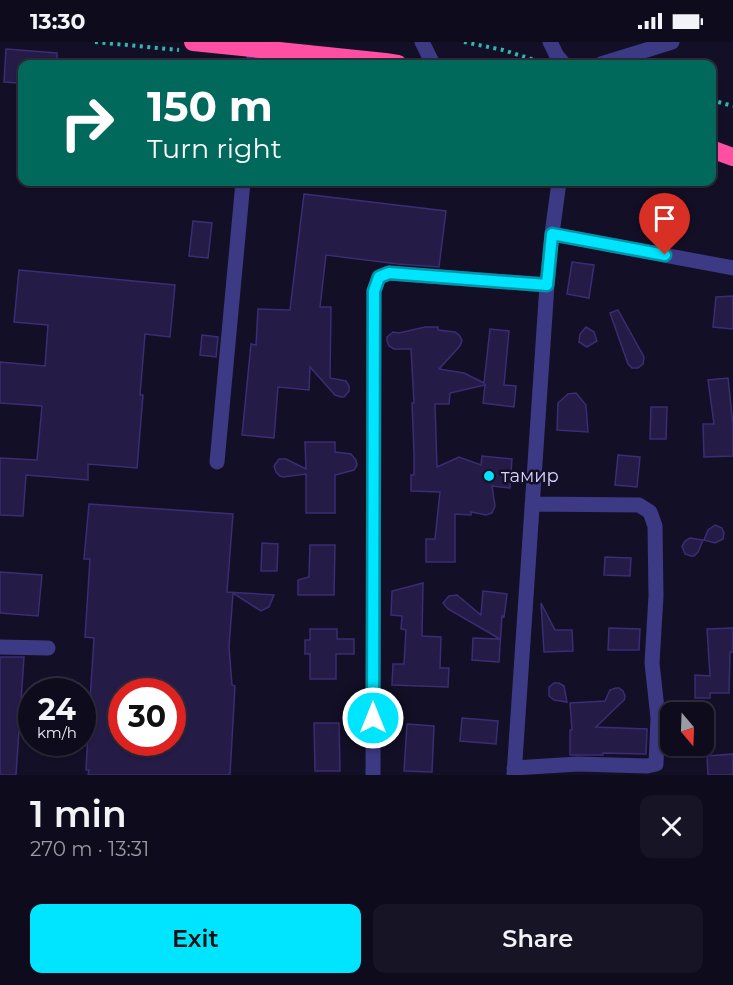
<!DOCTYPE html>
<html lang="en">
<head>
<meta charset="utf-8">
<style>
  body { margin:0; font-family:Montserrat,sans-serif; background:#171425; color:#f1f3f6; height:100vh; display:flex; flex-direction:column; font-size:22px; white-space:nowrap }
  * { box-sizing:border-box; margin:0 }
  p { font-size:20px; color:#9b9ba3 }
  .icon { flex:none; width:33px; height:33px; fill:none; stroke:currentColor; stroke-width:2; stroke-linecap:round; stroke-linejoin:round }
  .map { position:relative; height:733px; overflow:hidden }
  .panel { display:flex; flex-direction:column; background:#0e0b1c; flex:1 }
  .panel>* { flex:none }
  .banner { position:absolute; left:18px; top:18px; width:698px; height:126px; border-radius:12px; box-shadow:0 2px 4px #0004,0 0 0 2px #2e2b3b; background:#00695c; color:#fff; overflow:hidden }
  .needle { width:39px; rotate:161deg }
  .buttons { position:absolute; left:660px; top:660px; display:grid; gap:12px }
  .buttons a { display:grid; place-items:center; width:54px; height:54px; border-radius:12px; background:#0e0b1c; box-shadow:0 2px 4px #0004,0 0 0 2px #2e2b3b; font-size:30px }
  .speed { position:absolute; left:18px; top:636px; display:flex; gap:12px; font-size:30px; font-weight:700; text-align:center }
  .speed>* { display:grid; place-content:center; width:78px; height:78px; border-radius:50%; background:#0e0b1c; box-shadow:0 2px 4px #0004,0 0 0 2px #2e2b3b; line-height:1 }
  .speed small { font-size:15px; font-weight:400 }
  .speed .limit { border:9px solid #d22; background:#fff; color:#111 }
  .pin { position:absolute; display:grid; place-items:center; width:51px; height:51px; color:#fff; margin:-62px -26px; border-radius:50% 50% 50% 0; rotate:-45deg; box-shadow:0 0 6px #0007 }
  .pin .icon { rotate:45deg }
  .me { position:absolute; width:66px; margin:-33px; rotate:0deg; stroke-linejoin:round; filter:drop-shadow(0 0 4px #0008) }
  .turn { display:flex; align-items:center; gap:21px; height:126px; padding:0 30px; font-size:27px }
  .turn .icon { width:78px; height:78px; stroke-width:2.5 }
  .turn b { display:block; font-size:42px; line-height:51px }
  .round { display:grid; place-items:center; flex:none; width:63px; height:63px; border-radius:12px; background:#171425 }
  .head { display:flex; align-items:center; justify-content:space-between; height:102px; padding:0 30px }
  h1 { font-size:36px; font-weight:600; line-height:45px }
  .action { display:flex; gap:12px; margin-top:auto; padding:12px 30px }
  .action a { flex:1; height:69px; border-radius:12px; background:#00e5ff; color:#111; font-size:24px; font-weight:600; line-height:69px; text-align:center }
  .action a+a { background:#171425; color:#f1f3f6 }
  .status { display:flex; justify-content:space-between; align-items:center; height:42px; padding:0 30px; background:#0e0b1c; direction:ltr }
  .status svg { height:16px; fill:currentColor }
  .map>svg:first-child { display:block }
</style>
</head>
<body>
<div class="status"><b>13:30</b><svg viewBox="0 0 49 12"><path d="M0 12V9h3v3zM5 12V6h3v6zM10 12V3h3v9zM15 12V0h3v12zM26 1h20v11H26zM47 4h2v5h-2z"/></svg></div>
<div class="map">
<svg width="733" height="733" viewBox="0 0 733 733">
  <rect width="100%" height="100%" fill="#130f26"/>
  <!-- building -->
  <path fill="#241b47" stroke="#3b2d73" stroke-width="1.5" fill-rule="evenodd" d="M6,7L57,11V22H22V24H20L19,41L4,40Z
    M304,152L446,169L439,225L398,222L326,213L320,265H331L330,336L346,339L349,344V349L344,355H341L335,353L310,325L309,348L278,345L274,396L242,393L251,302L256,303L258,267L290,268Z
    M193,179L212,181L208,216L189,214Z
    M572,220L594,223L589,256L567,252Z
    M19,228L175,243L170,295L145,292L140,353H143L137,426L88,422V438L26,433L23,474L0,473V416L37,418L42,364L0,361V320L45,324L48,283L14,280Z
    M733,254V287L713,285L716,255Z
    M618,268L644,315L643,322L638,326H632L628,322L610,271Z
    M425,285H438V288L455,290L459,293L462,298L460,304L439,327L464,331L484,341L490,287L509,289L504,343L516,344L514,365L483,361L485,343L450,351L449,362H435L437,425L459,415L481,423L482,414L512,417L510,446L492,444L495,464L492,471L486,473L471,470V473L455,472V520H426V497H435L440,450L411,449V433H414V411L412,361H414L411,307H394L389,304L387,299V295L393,290L399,291Z
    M586,285L594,290L597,299L587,305L579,300L580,292Z
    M202,293L218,295L216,315L200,313Z
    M728,336L733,383V414L704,415L703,382H714L708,338Z
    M576,351L586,363L588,390L557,388L558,361L568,352Z
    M651,365H667L666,397H650Z
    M305,400H335V410L351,412L356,418L357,423L354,428L335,433V471H306V432L283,435L280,434L276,430L274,424L279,417H286L306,427Z
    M618,413L640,415L637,445L615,443Z
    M89,462L233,472L227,550L274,553L269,565L261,569L233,551L229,605L232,643L235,644L230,733H88L89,728H86L88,690L94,596L85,595L90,517H84ZM122,650H172V700H122Z
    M715,483L722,486L724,491L723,497L715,501L704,498L708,488Z
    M690,496L703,498L698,510L694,514H691L685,512L682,504L685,499Z
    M262,501L278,502L277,529H261Z
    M310,503H335L334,553H298V538L309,535Z
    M605,515L631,516L630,534L604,533Z
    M0,530L42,533L38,574L0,571Z
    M423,541L422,594L441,595L440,626H449L448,645L392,643L393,622H404L406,588L401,587L402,574L391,573L392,549Z
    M483,549L507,552L504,575L502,574L499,620L472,618L473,596L500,597L448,567L443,561L449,554L457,553L481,573Z
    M541,561L555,588H572L573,609L544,610Z
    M609,586L640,587L639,608H608Z
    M733,586V610H730L729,651H710V656H695V633L710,634L707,587Z
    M310,587H337V597H354V612H336V637H310V612H305V598H310Z
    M0,615H24L16,733H0Z
    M554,641H559L564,644L567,660L554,658L549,654V645Z
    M616,646H619L623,649L625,654L624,658L625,657L596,685L647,687L646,712L603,711V713H570V688H572L570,661L605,659L610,648Z
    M462,676L498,679L496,702L460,699Z
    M314,681H339L340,729H315Z
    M407,682L434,684L432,730L404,729Z
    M733,712V733H708L707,714Z"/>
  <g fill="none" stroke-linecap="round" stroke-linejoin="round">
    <!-- path -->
    <path stroke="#2fb8b0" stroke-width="4" stroke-dasharray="3 4.5" stroke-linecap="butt" d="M95,0L179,8
      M464,0L503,8L541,20
      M711,58L733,64"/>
    <!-- minor -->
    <path stroke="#3d3a85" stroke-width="15" d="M422,0L433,22
      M550,0L557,14L564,22
      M253,22L255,7
      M601,22L672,0
      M552,192L733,226
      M217,420L243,140
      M0,605L48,606
      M514,726L578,722L647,724L656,722L658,676L652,621L656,554L655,484L650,470L639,463L532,462
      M373,733L374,249L379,235L389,231L547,243
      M514,733L547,243L552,192L559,140"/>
    <!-- highway -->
    <path stroke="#ff4fa3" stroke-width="18" d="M193,0L385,20L398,22
      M711,107L733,115"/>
  </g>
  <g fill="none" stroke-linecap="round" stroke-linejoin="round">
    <defs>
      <path id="route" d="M373,676L374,249L379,235L389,231L547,243L552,192L665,213"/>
    </defs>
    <!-- route casing -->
    <use href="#route" stroke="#0095a6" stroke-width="15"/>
    <!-- route -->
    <use href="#route" stroke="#00e5ff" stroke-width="10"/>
  </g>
  <!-- markers -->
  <circle fill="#00e5ff" stroke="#130f26" stroke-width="2" cx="489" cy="434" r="6"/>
  <g text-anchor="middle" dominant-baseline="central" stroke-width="5" stroke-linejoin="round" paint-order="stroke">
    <!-- poi labels -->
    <g font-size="18" fill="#d9d4ff" stroke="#130f26" text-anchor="start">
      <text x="501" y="434">тамир</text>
    </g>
  </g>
</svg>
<div class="buttons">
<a><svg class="needle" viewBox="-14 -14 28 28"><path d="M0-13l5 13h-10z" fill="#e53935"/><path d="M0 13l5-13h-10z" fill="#9b9ba3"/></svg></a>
</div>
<div class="speed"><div>24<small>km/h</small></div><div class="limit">30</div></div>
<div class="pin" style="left:665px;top:213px;background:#d93025"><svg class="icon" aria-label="arrive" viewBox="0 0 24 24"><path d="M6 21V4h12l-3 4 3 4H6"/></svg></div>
<svg class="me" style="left:373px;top:676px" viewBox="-20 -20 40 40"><circle r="17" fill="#00e5ff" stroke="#fff" stroke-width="3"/><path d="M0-11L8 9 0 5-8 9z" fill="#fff"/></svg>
<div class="banner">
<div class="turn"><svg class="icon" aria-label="right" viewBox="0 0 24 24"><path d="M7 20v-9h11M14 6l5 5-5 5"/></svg><div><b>150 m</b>Turn right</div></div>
</div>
</div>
<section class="panel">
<div class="head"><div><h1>1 min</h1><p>270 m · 13:31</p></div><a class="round"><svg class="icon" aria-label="close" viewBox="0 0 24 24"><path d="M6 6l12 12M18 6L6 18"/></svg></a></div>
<div class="action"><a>Exit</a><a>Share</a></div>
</section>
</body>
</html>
